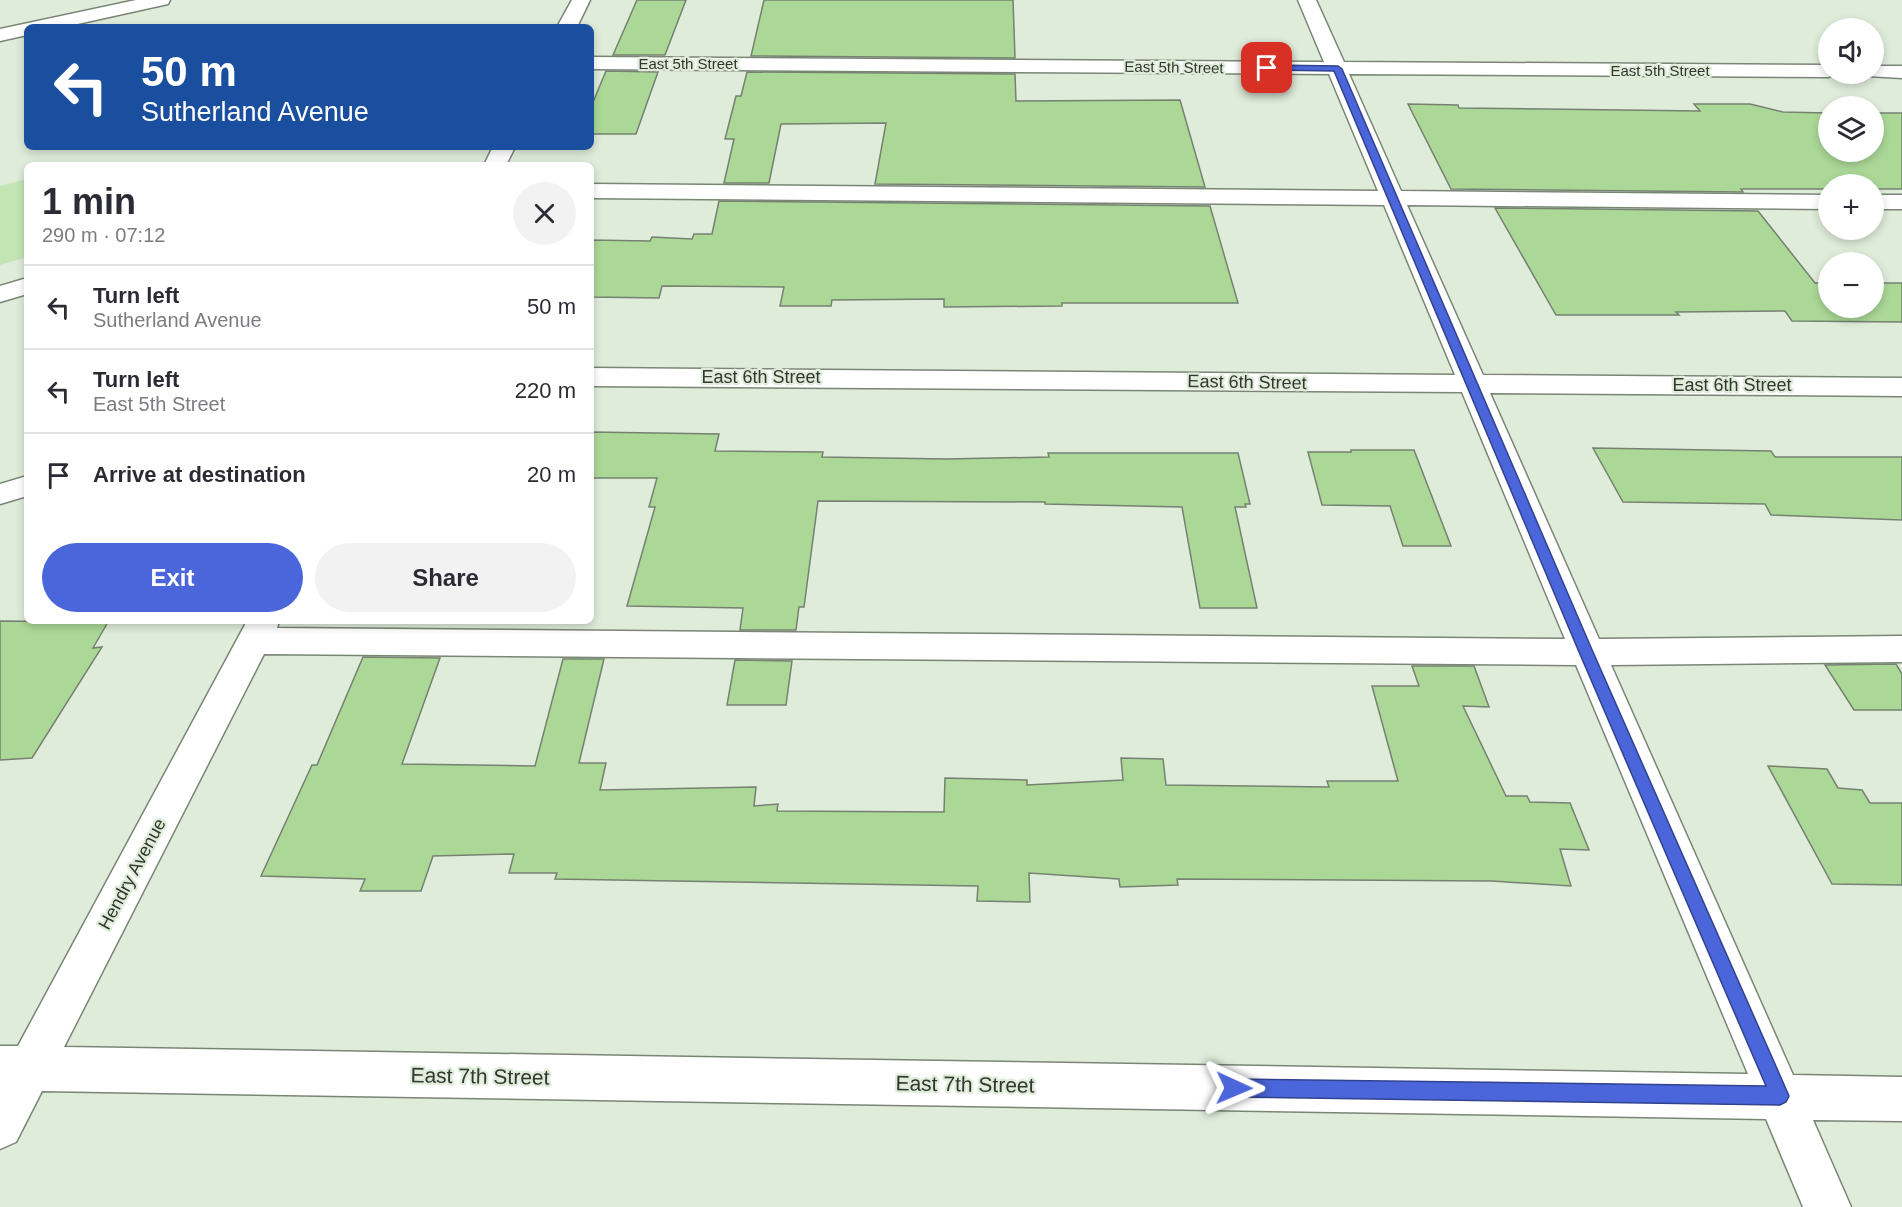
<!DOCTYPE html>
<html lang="en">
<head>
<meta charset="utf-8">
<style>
  body { margin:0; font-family:Helvetica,sans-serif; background:#f2f2f3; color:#2b2b33; height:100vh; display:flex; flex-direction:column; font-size:22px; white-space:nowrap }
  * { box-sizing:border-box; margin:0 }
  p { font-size:20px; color:#7c7c81 }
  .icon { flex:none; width:33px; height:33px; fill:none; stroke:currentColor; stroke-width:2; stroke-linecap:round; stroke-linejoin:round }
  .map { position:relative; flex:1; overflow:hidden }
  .panel { position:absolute; left:24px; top:162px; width:570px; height:462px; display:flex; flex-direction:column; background:#fff; border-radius:9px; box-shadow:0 3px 9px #0003 }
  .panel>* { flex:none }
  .guide { position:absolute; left:24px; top:24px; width:570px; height:126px; border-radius:9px; box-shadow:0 3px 9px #0003; background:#1a4fa0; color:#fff; overflow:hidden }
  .controls { position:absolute; left:1818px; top:18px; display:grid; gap:12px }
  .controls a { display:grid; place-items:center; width:66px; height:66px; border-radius:50%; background:#fff; box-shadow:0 3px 9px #0003; font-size:30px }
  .pin { position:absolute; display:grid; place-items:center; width:51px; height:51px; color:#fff; margin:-26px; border-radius:12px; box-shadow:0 3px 9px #0006 }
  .me { position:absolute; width:66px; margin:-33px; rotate:91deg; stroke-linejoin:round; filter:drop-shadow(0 0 4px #0008) }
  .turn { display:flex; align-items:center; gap:21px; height:126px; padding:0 18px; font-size:27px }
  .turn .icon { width:78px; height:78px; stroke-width:2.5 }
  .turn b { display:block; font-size:42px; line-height:51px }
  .round { display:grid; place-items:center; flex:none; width:63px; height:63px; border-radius:32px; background:#f2f2f3 }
  .head { display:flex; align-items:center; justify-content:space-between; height:102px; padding:0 18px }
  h1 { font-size:36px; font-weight:700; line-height:45px }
  .button { display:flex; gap:12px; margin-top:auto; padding:12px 18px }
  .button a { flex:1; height:69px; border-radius:36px; background:#4b66da; color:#fff; font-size:24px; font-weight:700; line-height:69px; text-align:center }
  .button a+a { background:#f2f2f3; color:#2b2b33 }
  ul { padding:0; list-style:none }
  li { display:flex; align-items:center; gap:18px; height:84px; padding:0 18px; border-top:2px solid #e1e1e2 }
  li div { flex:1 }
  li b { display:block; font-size:22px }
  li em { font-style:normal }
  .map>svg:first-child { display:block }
</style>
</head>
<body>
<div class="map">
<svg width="1902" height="1207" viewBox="0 0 1902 1207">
  <rect width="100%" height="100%" fill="#dfecda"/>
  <!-- green -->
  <path fill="#c3e5b4" d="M27,179V257L0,265V186Z"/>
  <!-- building -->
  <path fill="#abd897" stroke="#768172" stroke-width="1.5" d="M637,0H686L665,55H613Z
    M764,0H1013L1015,58L751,56Z
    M606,71L658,72L636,134H591V107Z
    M747,72L1015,74L1016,101L1180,100L1205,187L875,184L886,123L781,124L769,183H724L734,139H725L736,96H741Z
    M1408,104L1458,105L1459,108L1700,111L1694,104H1750L1783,112L1828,113V152H1874V113H1902V189H1874V184H1828V189H1741L1743,192L1451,189Z
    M719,201L1210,206L1238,303H1062V306L944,307V299L832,300L831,306H780L784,287L662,286L659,298L591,297V240L650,241L652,237L692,239L694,234H712Z
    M1495,208L1758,211L1815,283H1828V308H1874V283H1902V322L1792,321L1785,311L1676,312L1679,315H1556Z
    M591,432L719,434L715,451L823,452L822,457L946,459L1049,457L1048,453H1238L1250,504H1245L1246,507H1235L1257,608H1200L1182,507L1045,504V502L818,501L804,607H799L796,630H740L743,608L627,606L655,507H649L657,478H591Z
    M1593,448L1771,451L1775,457H1902V520L1771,515L1765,504L1623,502Z
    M1351,450H1414L1451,546H1403L1390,506L1322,505L1308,452H1351Z
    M0,621L108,622L93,648L102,647L32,758L0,760Z
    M363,657L440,658L402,764L535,766L563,659H604L579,763H606L600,790L756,787L754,806L778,804L777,811L944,812L945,778L1027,780V785L1123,780L1121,758L1163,759L1166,785L1329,787L1327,781H1398L1372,686H1419L1412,666H1474L1489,707L1463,706L1506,796H1527L1530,802L1570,803L1589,850L1560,849L1571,886L1492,881L1177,879L1178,885L1120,887L1119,879L1029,873L1030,902L977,901L978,886L555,879L557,873H509L514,854L433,856L421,891H360L365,879L261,876L312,765H317Z
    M735,660L792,661L786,705H727Z
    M1896,664L1902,674V710H1854L1825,665Z
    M1768,766L1827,769L1838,788L1862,790L1870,803H1902V885L1832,884Z"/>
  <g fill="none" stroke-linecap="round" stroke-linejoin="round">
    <defs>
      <path id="minor" d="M136,0H170L168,4L64,27H27V35L0,41V29Z
        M572,0H590L577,27H557Z
        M1298,0H1316L1344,62L1828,65V74H1836L1828,77L1349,74L1401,191L1828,195V209L1407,205L1483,375L1902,378V396L1490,393L1599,639L1902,636V662L1611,665L1793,1075L1902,1077V1121L1813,1120L1851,1207H1803L1766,1119L42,1091L16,1142L0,1149V1046H18L247,621H279L277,628L1565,639L1462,392L591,386V368L1455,375L1384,205L591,198V184L1378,191L1329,74L591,69V57L1324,62ZM264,654L1576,665L1748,1074L64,1047Z
        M1874,66H1902V78L1867,76L1865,74H1874Z
        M493,147H515L506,165H484Z
        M1874,195H1902V209H1874Z
        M27,278V294L0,302V286Z
        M27,476V496L0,504V484Z"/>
    </defs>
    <!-- minor casing -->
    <use href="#minor" stroke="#7a8576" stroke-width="3"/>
    <!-- minor -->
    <use href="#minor" fill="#fff" fill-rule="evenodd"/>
  </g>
  <!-- route -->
  <path fill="#4b66da" stroke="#31428e" stroke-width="1.5" d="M1267,65L1338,66L1342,69L1593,652L1786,1089L1789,1096L1786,1102L1780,1105L1234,1097L1228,1095L1225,1088L1228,1082L1234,1079L1766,1086L1579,652L1334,71L1264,70Z"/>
  <g text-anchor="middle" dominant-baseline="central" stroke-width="4.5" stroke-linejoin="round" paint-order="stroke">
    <!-- far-street labels -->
    <g font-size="15" fill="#323730" stroke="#dfecda">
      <text x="688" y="63">East 5th Street</text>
      <text transform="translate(1174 67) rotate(1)">East 5th Street</text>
      <text x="1660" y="70">East 5th Street</text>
    </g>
    <!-- street labels -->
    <g font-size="18" fill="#323730" stroke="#dfecda">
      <text x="761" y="377">East 6th Street</text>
      <text transform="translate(1247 382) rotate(1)">East 6th Street</text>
      <text x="1732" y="385">East 6th Street</text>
      <text transform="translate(132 874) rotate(-62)">Hendry Avenue</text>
    </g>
    <!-- near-street labels -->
    <g font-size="21" fill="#323730" stroke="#dfecda">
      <text transform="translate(480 1076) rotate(1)">East 7th Street</text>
      <text transform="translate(965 1084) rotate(1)">East 7th Street</text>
    </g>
  </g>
</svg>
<div class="controls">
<a><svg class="icon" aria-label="sound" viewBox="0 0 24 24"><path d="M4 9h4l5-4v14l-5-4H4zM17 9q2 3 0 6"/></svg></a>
<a><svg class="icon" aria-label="layers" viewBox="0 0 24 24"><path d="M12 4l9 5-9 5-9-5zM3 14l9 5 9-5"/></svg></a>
<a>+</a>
<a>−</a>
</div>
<div class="pin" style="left:1267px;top:68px;background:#d93025"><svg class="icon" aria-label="arrive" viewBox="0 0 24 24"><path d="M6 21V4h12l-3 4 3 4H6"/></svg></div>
<svg class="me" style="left:1234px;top:1088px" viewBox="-20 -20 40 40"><path d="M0-17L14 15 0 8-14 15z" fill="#4b66da" stroke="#fff" stroke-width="4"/></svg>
<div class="guide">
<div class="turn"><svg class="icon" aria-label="left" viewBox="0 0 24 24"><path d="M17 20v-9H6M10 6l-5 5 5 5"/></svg><div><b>50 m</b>Sutherland Avenue</div></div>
</div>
<section class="panel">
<div class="head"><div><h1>1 min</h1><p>290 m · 07:12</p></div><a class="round"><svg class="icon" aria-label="close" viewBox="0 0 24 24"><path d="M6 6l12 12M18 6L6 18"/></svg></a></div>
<ul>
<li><svg class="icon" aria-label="left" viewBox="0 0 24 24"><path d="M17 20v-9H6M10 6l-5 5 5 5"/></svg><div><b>Turn left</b><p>Sutherland Avenue</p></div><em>50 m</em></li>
<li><svg class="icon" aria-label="left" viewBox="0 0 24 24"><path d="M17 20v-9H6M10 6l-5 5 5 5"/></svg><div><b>Turn left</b><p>East 5th Street</p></div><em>220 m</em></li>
<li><svg class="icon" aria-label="arrive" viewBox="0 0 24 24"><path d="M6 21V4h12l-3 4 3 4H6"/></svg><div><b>Arrive at destination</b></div><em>20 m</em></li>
</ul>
<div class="button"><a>Exit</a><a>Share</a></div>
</section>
</div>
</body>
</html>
